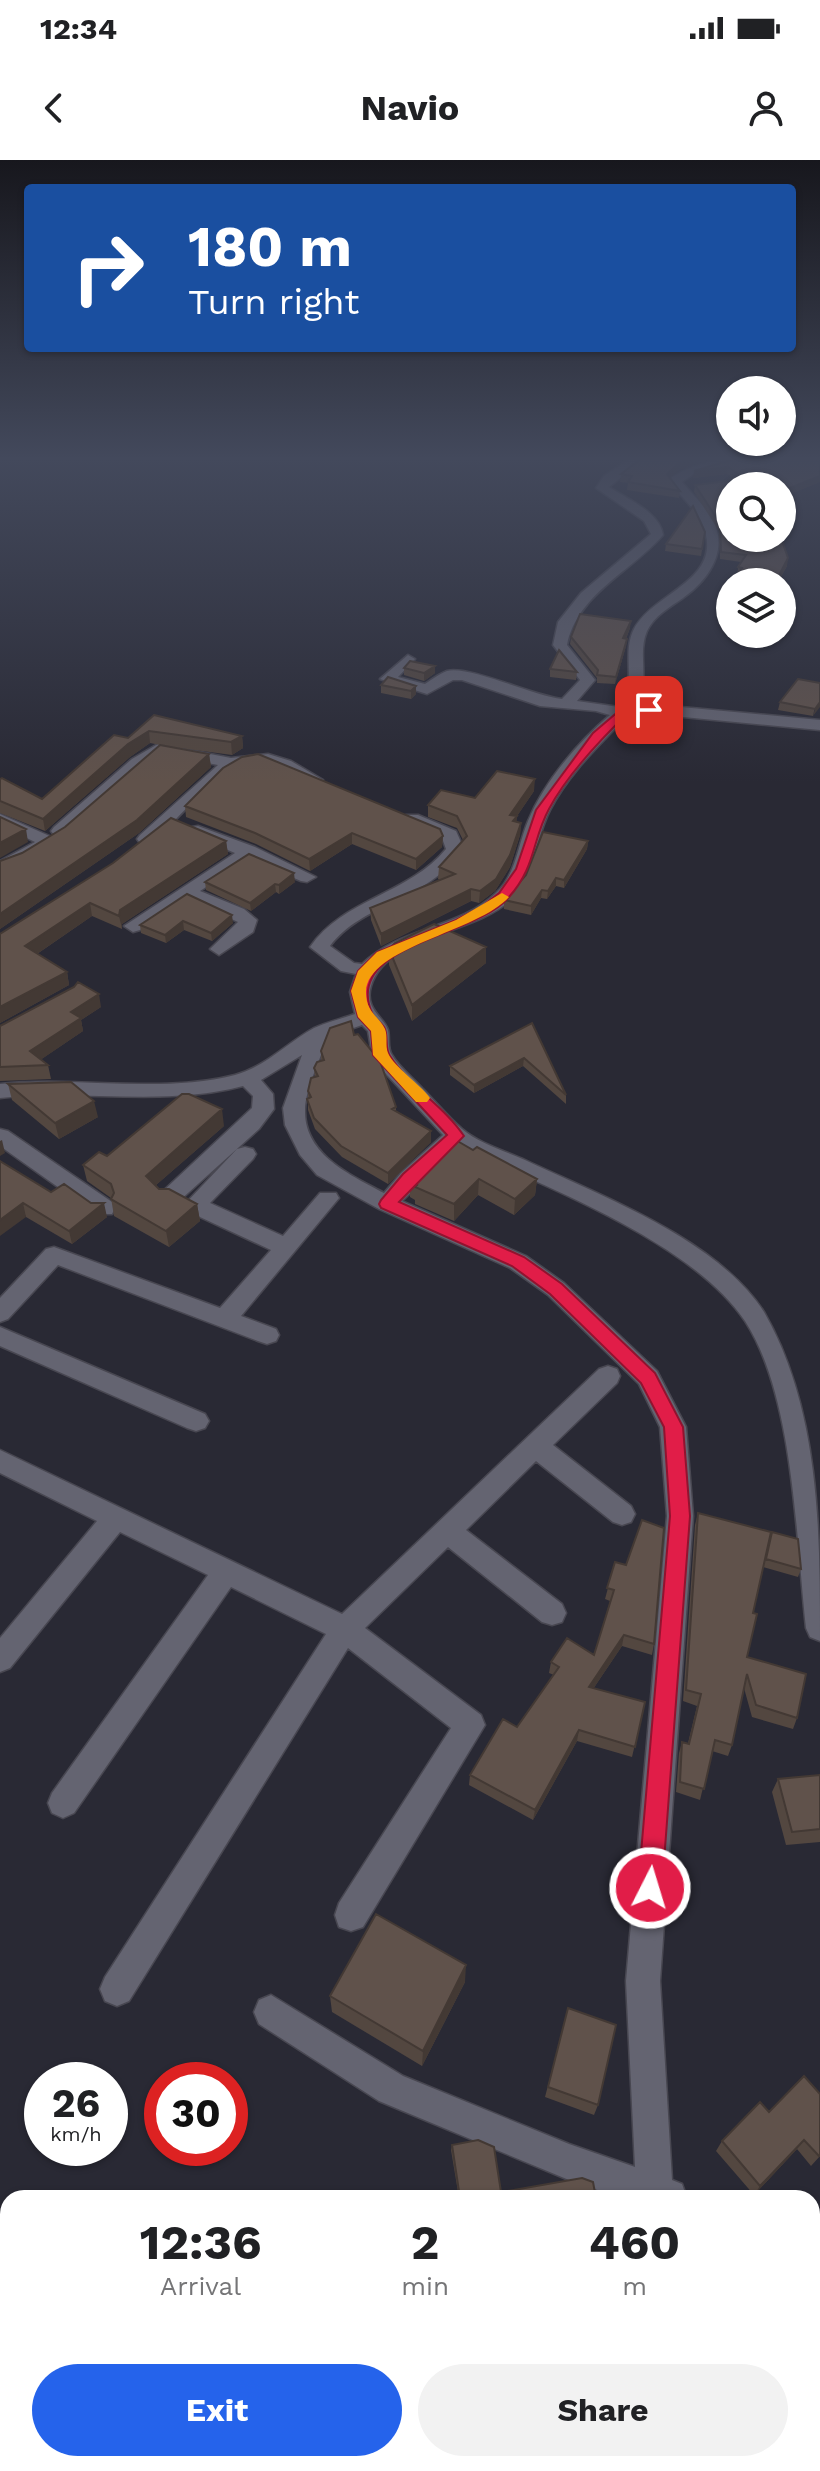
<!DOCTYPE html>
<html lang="en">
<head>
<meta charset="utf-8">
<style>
  body { margin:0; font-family:"Work Sans",sans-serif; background:#f2f2f2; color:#202124; height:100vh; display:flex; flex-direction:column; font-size:30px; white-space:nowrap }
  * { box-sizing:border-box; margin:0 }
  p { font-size:26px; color:#757577 }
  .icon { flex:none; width:44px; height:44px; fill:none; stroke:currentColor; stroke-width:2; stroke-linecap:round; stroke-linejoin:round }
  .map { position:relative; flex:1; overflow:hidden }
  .sheet { position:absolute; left:0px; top:2030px; width:820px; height:282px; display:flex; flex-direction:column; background:#fff; border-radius:24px 24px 0 0; box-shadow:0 2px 6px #0004 }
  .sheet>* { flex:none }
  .hud { position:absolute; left:24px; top:24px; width:772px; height:168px; border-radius:8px; box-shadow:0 2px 6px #0004; background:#1a4fa0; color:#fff; overflow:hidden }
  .controls { position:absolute; left:716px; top:216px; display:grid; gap:16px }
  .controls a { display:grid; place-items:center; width:80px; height:80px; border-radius:50%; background:#fff; box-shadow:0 2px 6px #0004; font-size:40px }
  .speed { position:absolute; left:24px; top:1902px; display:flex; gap:16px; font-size:40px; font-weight:700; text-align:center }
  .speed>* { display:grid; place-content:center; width:104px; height:104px; border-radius:50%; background:#fff; box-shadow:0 2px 6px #0004; line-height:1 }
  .speed small { font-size:20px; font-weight:400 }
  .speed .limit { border:12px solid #d22; background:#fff; color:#111 }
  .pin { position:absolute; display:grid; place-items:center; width:68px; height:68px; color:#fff; margin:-34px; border-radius:16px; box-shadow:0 4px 12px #0006 }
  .me { position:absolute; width:88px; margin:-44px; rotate:5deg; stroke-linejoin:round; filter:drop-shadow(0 0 6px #0008) }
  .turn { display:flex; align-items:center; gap:28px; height:168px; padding:0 32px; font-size:36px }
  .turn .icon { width:104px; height:104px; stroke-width:2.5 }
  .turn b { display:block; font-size:56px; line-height:68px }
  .eta { display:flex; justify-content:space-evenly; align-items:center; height:136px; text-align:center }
  .eta b { font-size:48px; font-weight:700; line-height:56px }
  .cta { display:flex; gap:16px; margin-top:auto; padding:16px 32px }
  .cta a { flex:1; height:92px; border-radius:48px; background:#2563eb; color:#fff; font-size:32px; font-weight:700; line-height:92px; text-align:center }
  .cta a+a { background:#f2f2f2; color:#202124 }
  .status { display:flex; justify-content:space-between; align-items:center; height:56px; padding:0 40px; background:#fff; direction:ltr }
  .status svg { height:22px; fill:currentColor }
  header { display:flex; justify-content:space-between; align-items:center; height:104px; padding:0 32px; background:#fff; font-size:36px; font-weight:700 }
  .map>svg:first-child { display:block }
</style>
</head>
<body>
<div class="status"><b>12:34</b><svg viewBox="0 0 49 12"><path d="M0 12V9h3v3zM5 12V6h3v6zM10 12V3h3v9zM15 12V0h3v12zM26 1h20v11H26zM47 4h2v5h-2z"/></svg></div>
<header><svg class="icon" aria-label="back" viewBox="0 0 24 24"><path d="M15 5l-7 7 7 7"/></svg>Navio<svg class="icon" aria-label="person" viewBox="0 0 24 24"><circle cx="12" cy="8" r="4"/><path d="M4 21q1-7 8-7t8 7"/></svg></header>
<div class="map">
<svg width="820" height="2311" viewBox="0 0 820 2311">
  <rect width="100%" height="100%" fill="#292934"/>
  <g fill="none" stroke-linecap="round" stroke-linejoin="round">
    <defs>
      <path id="minor" d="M631,298H645L609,327C627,339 660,352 663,375C631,412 578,433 567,485L595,520L577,541L619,547C638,524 621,494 634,469C654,431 727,420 702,363C695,348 680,336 671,324V318C695,302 722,298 751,298L695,313L682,322C691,333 702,343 710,355C731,387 710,419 683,438C670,447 654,456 647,471C637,494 650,520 638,543L820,560V570L631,552C602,583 570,611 550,650C535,679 534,718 508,742C473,774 386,776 371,826C364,849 384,857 388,870C390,878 387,888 392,895C399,907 413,918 422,928C435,941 448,957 462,969C478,983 505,991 525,1000C601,1036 717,1079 764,1152C820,1250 820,1370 820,1481L810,1477L806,1468C796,1379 794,1236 745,1161C691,1081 545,1027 458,986L402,1041L526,1096L564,1123L657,1211L686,1267L693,1356L660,1821L672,2020L682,2024L687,2038H620L569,2020L379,1941L259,1864L254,1852L259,1840L271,1835L403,1916L569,1984L635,2007L626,1821L667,1356L660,1267L639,1224L548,1135L510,1108L379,1049L317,1015L300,995L285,965L283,948L302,895L261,920L273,934L274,949L259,969L178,1042H162L159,1037L162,1032L252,948L253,936L243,926C165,947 80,929 0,938V924C76,916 162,934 235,915C265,907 287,883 314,868C327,862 341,859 355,854L350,832L356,814L341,811L310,787C343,739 409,734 446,689L442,678L406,663L404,659L406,655H418L456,671L464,689C426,742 362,743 330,786L354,803L362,804C400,767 459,769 496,733C516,715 518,684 528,661C544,622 578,582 610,555L596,551L540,546L462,520H453L427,534L380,519L408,495L415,499L398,517L425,524C431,520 439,514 447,511C468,505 534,536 562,539L580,520L553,485L558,462L581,433L651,374L644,361L596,328L604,316ZM362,865L368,871L373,900L443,975L401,1013L384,1033C351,1015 304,995 305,950C305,930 321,897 328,877Z
        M158,584L231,598L268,594L291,601L323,620L321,623C302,627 286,607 269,603C226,594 182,657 152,683H140L137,679L140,675L218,605L161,594L144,605L66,675H54L51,671L54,667L132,599Z
        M0,654L54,678L57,682L23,705L0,712V701L35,682L0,665Z
        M198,666L255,687L316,717L307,722L301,721L249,699L200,731L244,749L257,760L253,772L219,795L210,789L238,762L188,739L140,770L133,772L124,766L235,693L192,675L189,671L192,667Z
        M0,969L8,971L112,1042L115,1048L112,1054H96L0,986Z
        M245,987L253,989L256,994L253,999L210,1043L283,1076L320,1033H336L339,1038L241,1156L276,1169L279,1175L276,1181L267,1184L258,1181L58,1105L8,1159L0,1162V1138L46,1089L54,1087L220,1148L271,1090L187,1051L184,1045L237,989Z
        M0,1167L205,1254L209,1261L205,1268L196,1271L187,1268L0,1186Z
        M608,1206L617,1209L620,1216L617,1223L553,1285L631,1346L635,1354L631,1362L622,1365L613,1362L536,1301L466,1370L562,1444L566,1453L562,1462L552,1465L542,1462L448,1387L365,1468L481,1555L485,1565L363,1767L351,1771L339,1767L335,1755L339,1743L451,1568L348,1488L129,1841L117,1846L105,1841L100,1829L105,1817L326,1474L231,1427L74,1653L63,1658L52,1653L48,1643L52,1633L208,1415L120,1372L10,1508L0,1512V1478L97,1361L0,1313V1290L342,1454L599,1209Z
        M812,2112L820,2115V2158L812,2155Z"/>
    </defs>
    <!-- minor casing -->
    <use href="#minor" stroke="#484751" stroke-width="3"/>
    <!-- minor -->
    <use href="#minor" fill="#646471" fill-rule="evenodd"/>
  </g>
  <!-- wall -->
  <path fill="#534740" d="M642,298H721L708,299L679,310L670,318L680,331L679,338L627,330L628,323L620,322L621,314Z
    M738,298H820V322L782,337V326H730L787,406L778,422H737L738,407L741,402L720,399L719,371L694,332L695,325L728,321L732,317L727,314L693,318Z
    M705,372L701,396L665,391L666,384Z
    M630,468L626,479H627L626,486L615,524L597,523V518L570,484L571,477Z
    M435,506V513L424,521L404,515V508Z
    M550,509L577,512L576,520L550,517Z
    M820,523L813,556L778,550L780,542Z
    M381,525L416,526V534L411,539L381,533Z
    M154,555L242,576L243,588L232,595L165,586L209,594L211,607L139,673L0,769V701L22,693L65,667L160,585L150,583L130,597L45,671L0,653V619L42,639L128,578Z
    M534,631L517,656L516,662L521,663L520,675L510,707L495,731L479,743L471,741L381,786L371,760L370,748L440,720L438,719L439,707L463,680L457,668L428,657V645Z
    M185,646L443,676L442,687L416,710L352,684L310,711L256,684L186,657Z
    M226,681L228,694L122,764V769L92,756L37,794L67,812L69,825L0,863V774Z
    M588,681L587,689L564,728L556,726L547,739L541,738L531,755L504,749V740Z
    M205,722H295L279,734L276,732L251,751L206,730Z
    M187,734L233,763L212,781L184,770L166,783L141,773L140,765Z
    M389,789L486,803L412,861L389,805Z
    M101,847L81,860L83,871L40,900L48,905L51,919L0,921V866Z
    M532,863L566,935V944L523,906L474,933L450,915V906Z
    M354,875L396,947V951L431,971V982L388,1024L342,997L315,969L308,950V931L315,917L314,908L321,901V891Z
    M8,924L98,957L59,979L12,940Z
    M224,966L156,1025L159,1029L197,1044L200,1061L169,1087L114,1056L111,1038L87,1021L83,1005L107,996Z
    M473,990L537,1019L535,1035L514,1055L478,1035L454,1061L415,1044V1040L410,1037V1021Z
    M0,1001L51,1032L107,1057L72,1084L26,1057Z
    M698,1353L753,1453L747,1497L797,1558L793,1569L752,1557L744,1528L732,1585L728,1596L712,1591L700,1640L676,1632L679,1593L682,1582L688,1583L697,1546L683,1541L695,1365Z
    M769,1380L801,1409L798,1417L763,1407Z
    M615,1402L654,1484L652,1495L622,1486L593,1529L645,1542L632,1597L577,1581L533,1660L469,1625L470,1615L517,1567L554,1515L549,1513L551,1502L594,1495L610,1441L605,1439Z
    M820,1615V1682L786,1685L772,1632L778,1619Z
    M465,1822L422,1906L332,1852L330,1836Z
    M568,1848L598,1945L594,1955L545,1937Z
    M820,1934V1996L811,2006L797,1989L754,2035L716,1991L722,1981L769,1952Z
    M452,1985L501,2032L596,2038H459L451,1990Z"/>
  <!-- shaded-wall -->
  <path fill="#433934" d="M692,298H708L679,310L666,321L667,314L679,303Z
    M728,307L727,314L693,318L694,311Z
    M820,316V322L782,337V331Z
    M788,398L787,406L778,422H776Z
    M631,461L630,468L623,486V478Z
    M627,479L626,486L615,524L616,517Z
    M435,506V513L424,521V513Z
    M416,526V534L411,539V531Z
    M820,542V547L813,556L815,549Z
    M149,571L150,583L130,597L45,671L43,659L128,584Z
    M242,576L243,588L232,595L231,582Z
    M209,594L211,607L139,673L0,769V754Z
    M535,619L534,631L517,656L516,668L510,655Z
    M521,663L520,675L510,707L495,731L479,743L480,731Z
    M26,669L28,682L0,698V683Z
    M352,673V684L310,711L309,699Z
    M443,676L442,687L416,710V699Z
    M226,681L228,694L122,764V769L119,756L120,750Z
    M588,681L587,689L564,728V720Z
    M294,713L295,722L279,734V725Z
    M556,718V726L547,739L548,731Z
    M275,724L276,732L251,751L250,743Z
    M471,729V741L381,786V774Z
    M542,730L541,738L531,755V746Z
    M90,743L92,756L28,800L25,786Z
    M232,755L233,763L212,781L211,773Z
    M183,761L184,770L166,783L165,775Z
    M486,787V803L412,861V845Z
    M67,812L69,825L0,863V847Z
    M99,834L101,847L81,860L83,871L33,905L30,891L71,852Z
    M524,898L523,906L474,933V925Z
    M94,941L98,957L59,979L55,963Z
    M222,949L224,966L148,1032L146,1016Z
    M431,971V982L388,1024V1013Z
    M2,980L5,993L0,996V981Z
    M479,1019L478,1035L454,1061V1044Z
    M537,1019L535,1035L514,1055L515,1039Z
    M23,1043L26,1057L0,1076V1060Z
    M104,1043L107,1057L72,1084L69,1071Z
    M197,1044L200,1061L169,1087L166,1071Z
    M624,1475L622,1486L587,1538L589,1527Z
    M579,1570L577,1581L533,1660L535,1650Z
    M466,1805L465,1822L422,1906L423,1891Z
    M804,1980L797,1989L754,2035L760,2026Z"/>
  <!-- building -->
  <path fill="#60524b" stroke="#433934" stroke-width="2" d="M642,298H692L679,303L667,314L680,331L628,322L632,316L621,314Z
    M738,298H820V316L782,331V326H730V378H781L788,398L776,421L738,415L742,408L738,407L746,395L721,392L720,363L695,325L728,321L737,313L728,307L694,311Z
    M693,346L705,372L702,389L666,384Z
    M580,454L631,461L623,478L627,479L616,517L597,515L598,510L571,477Z
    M559,490L577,512L550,509Z
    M410,501L435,506L424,513L404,508Z
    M388,517L416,526L411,531L381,525Z
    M798,519L820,523V542L815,549L780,542Z
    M154,555L242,576L231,582L149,571L128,584L43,659L0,641V619L2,618L42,639L114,575L128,578Z
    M160,585L209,594L137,660L0,754V701L22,693L65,667Z
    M258,594L440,669L443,676L416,699L352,673L309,699L255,673L185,646L223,608L242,597Z
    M497,611L535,619L510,655L517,656L513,661L521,663L510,695L496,719L480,731L471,729L381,774L370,748L455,714L439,707L467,676L457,656L428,645L441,630L475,638Z
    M0,657L26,669L0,683Z
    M171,658L226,681L120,750L119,756L90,743L25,786L67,812L0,847V774L113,703Z
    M543,672L588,681L564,720L556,718L548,731L542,730L531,746L504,740L526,715Z
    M249,694L294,713L279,725L275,724L250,743L205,722Z
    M187,734L232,755L211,773L183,761L165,775L140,765Z
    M434,764L486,787L412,845L389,789L395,783Z
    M78,822L99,834L71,852L81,858L30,891L48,905L0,907V866L74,827Z
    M351,861L354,875L358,874L380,901L396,947L392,949L431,971L388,1013L341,986L314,958L307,939L311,937L308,931L311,918L318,916L314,908L317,902L324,900L321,891L330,868Z
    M532,863L566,935L524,898L474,925L450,906Z
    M71,922L94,941L55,963L8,924Z
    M182,934H189L222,949L146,1016L159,1029H169L197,1044L166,1071L111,1039L114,1033L111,1024L83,1005L99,992L107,996Z
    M454,979L473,990L477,987L537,1019L515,1039L479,1019L454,1044L415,1027L417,1025L410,1021Z
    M0,1001L51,1032L64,1024L91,1043H104L69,1071L23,1043L0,1060Z
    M698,1353L771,1372L753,1453L757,1454L747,1497L806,1514L797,1558L756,1545L747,1514L732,1585L715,1580L704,1629L680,1622L682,1582L689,1584L701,1534L686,1530Z
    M642,1360L664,1368L654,1484L624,1475L589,1527L645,1542L635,1587L579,1570L535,1650L470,1615L503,1559L517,1567L559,1507L551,1502L567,1478L594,1495L614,1430L607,1428L615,1402L626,1405Z
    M772,1372L798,1379L801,1409L766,1399Z
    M820,1615V1669L792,1672L778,1619Z
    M376,1754L466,1805L423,1891L330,1836Z
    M568,1848L616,1865L598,1945L548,1927Z
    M804,1916L820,1934V1995L819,1996L804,1980L760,2026L722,1981L760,1942L769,1952Z
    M478,1980L494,1987L501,2032L479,2036V2038H460L452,1985Z
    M582,2018L593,2022L596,2038H479V2036Z
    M812,2260L820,2270V2311H715L720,2304H812Z"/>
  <!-- sky -->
  <linearGradient id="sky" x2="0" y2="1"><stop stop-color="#17171d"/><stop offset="0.48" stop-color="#43495c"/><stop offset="1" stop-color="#43495c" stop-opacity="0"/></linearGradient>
  <rect width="820" height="622" fill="url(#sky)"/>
  <!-- route -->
  <path fill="#e11d48" stroke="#92132f" stroke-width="2" d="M627,544L655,550L649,553L630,551C602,578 567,615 549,649C532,680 536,707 509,737C475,778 342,784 372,853C374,859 380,861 384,867C389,875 384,888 390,896C409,926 444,946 464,976L399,1042L524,1097L562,1124L655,1213L683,1267L690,1356L662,1728L659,1736L650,1740L642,1736L638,1728L670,1356L664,1267L641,1223L550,1134L512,1106L381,1048L379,1044L381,1040L403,1014L447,975L373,895L371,871L358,857L351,831L358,811L377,792L456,760L481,747L499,733L516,709L536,650L593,573Z"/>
  <!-- slow -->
  <path fill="#f59e0b" d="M502,733L509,737C478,772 367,787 366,832C366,853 379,856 385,869C388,876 385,886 388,893C394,907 420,924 430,938L427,942H416L373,895L371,871L358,857L351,831L358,811L377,792L456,760Z"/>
</svg>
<div class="controls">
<a><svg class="icon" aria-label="sound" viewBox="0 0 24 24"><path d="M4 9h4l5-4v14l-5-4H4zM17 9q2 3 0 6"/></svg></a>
<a><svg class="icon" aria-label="search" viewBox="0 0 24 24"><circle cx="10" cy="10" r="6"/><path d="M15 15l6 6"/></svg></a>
<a><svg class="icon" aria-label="layers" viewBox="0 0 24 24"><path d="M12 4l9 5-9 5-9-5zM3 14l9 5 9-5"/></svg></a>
</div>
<div class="speed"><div>26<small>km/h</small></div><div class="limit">30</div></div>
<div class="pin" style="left:649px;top:550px;background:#d93025"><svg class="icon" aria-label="arrive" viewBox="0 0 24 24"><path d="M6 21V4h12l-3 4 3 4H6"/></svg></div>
<svg class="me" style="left:650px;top:1728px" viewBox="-20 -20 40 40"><circle r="17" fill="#e11d48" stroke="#fff" stroke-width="3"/><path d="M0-11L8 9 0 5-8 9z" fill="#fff"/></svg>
<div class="hud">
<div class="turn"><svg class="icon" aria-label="right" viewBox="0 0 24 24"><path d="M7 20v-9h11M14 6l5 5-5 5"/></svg><div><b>180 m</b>Turn right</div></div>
</div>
<section class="sheet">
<div class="eta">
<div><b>12:36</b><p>Arrival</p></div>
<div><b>2</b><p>min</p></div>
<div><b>460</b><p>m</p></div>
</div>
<div class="cta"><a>Exit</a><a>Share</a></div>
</section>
</div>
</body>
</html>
